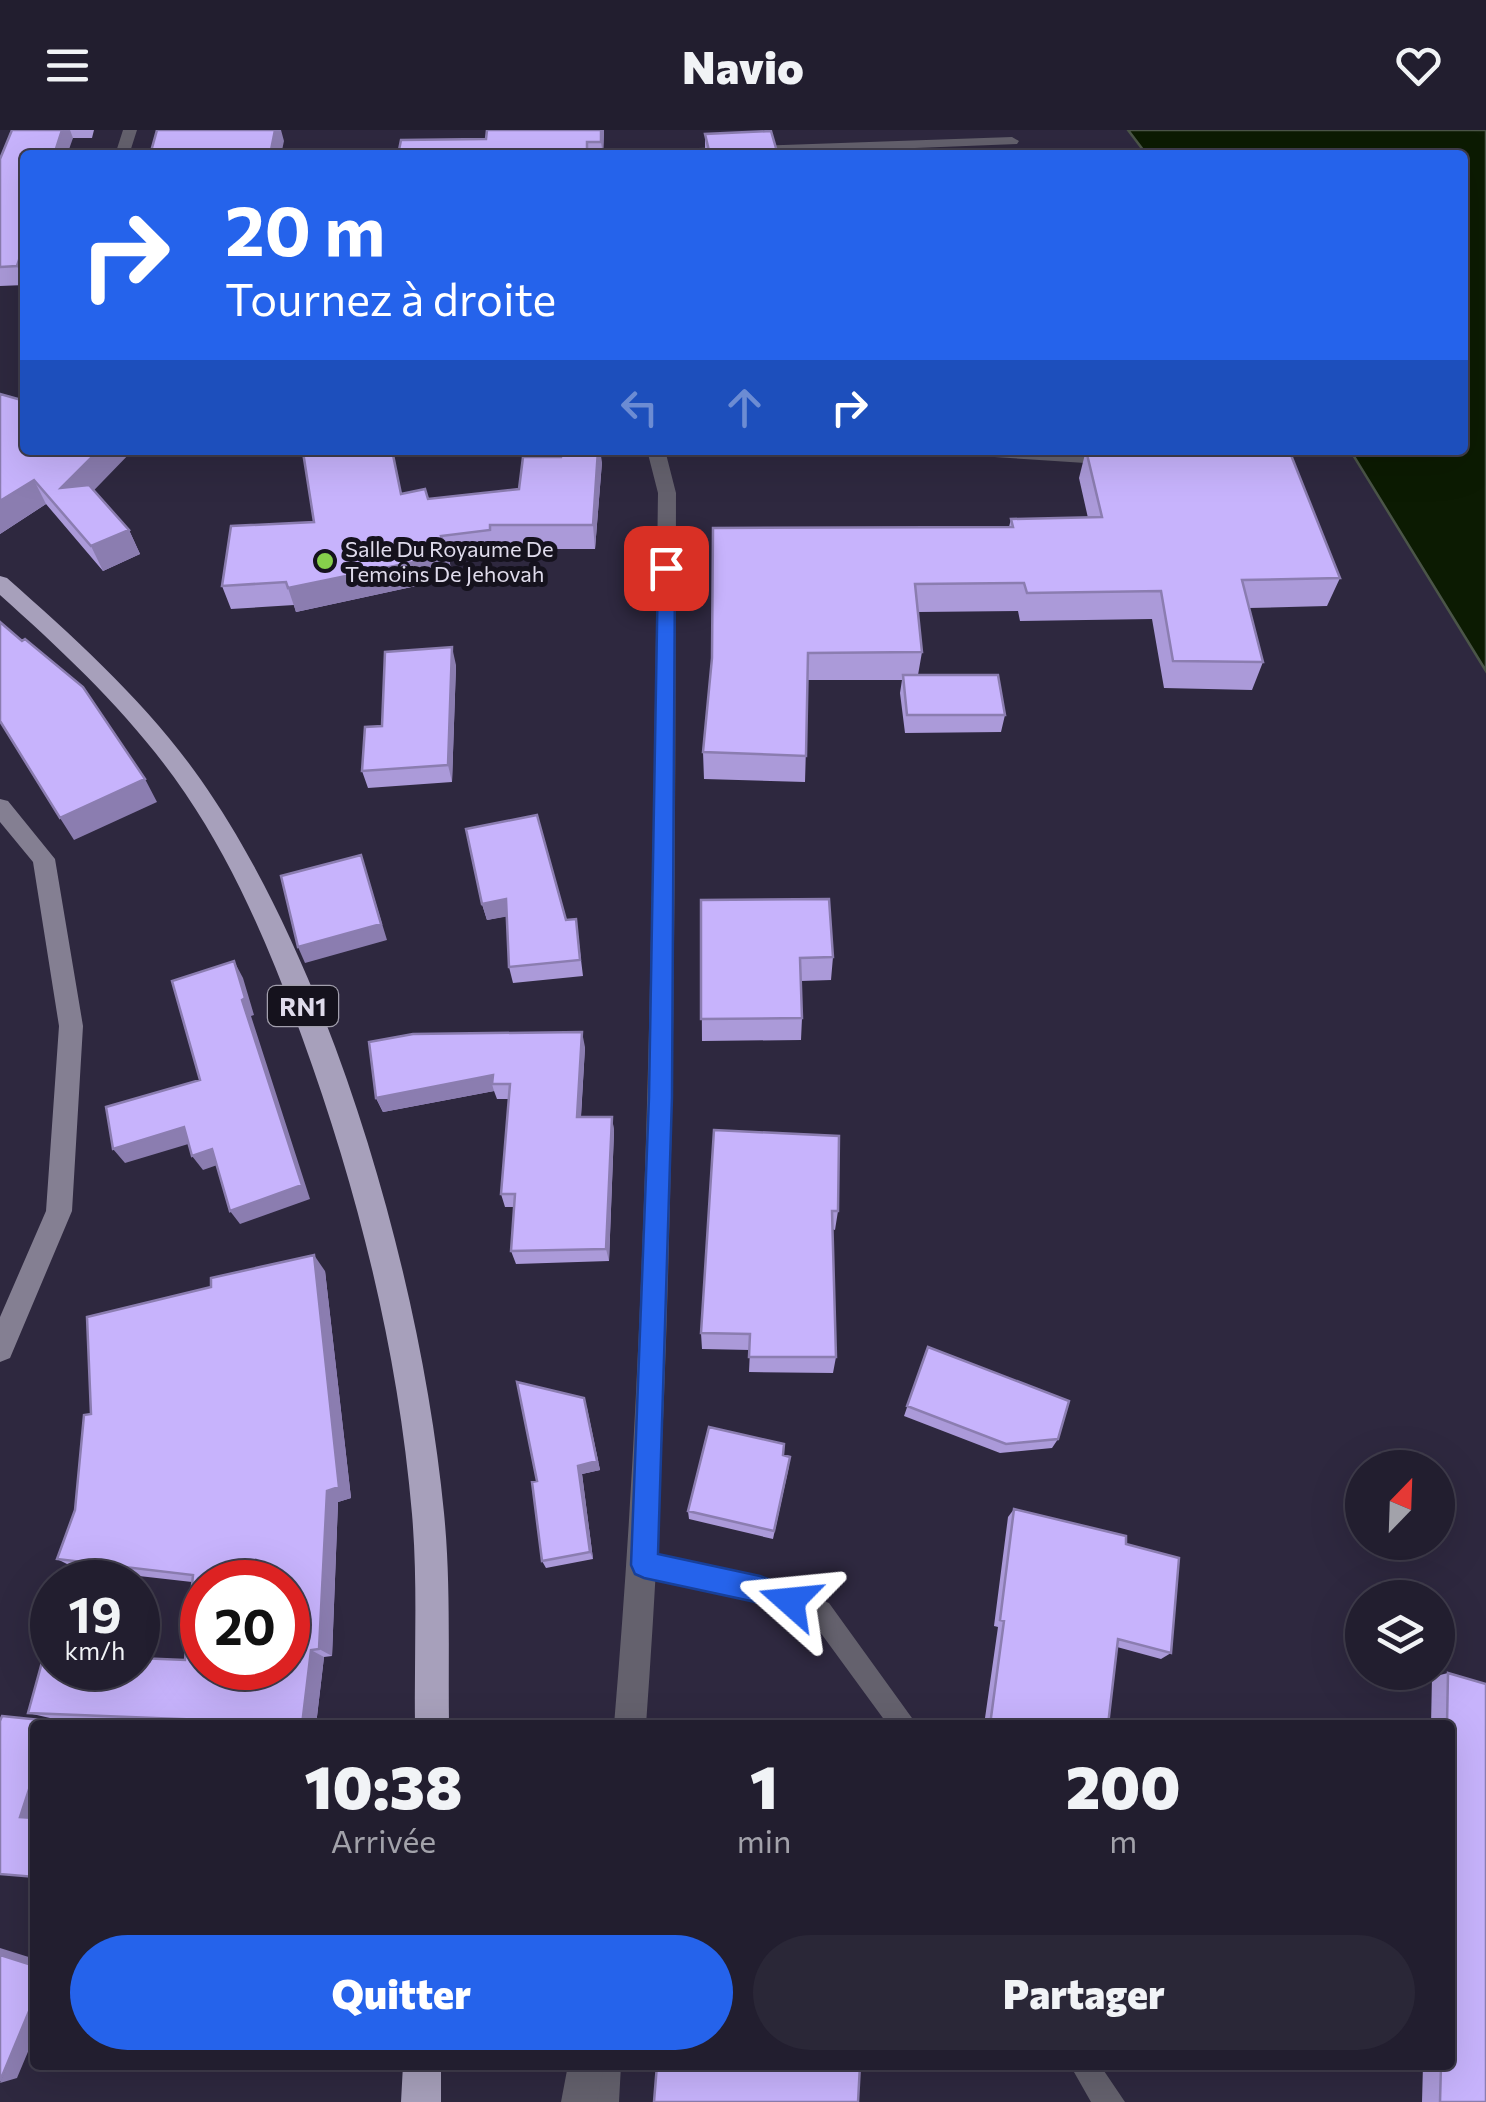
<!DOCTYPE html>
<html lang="fr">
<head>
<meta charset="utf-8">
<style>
  body { margin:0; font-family:Commissioner,sans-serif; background:#2a2737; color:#f1f3f6; height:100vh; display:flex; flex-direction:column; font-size:38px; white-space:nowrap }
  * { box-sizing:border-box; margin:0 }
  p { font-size:32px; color:#a2a2aa }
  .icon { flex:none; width:55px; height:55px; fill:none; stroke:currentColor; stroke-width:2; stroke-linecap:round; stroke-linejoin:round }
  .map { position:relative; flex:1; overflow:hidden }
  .panel { position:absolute; left:30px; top:1590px; width:1425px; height:350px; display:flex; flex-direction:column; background:#221e2f; border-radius:10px; box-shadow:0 10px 40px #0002,0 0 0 2px #3f3c4b }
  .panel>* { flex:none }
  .hud { position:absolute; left:20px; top:20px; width:1448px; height:305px; border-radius:10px; box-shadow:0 10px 40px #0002,0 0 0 2px #3f3c4b; background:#2563eb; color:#fff; overflow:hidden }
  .needle { width:65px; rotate:23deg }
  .tools { position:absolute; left:1345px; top:1320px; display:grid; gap:20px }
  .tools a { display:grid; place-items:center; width:110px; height:110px; border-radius:50%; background:#221e2f; box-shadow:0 10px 40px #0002,0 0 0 2px #3f3c4b; font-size:50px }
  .speed { position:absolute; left:30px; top:1430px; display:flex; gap:20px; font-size:50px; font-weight:700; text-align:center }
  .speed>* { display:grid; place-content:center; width:130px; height:130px; border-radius:50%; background:#221e2f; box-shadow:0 10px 40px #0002,0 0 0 2px #3f3c4b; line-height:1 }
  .speed small { font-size:25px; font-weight:400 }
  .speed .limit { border:15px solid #d22; background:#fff; color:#111 }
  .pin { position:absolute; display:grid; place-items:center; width:85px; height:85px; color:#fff; margin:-42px; border-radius:20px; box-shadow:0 5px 15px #0006 }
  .me { position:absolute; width:110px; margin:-55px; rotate:288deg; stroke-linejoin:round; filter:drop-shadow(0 0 8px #0008) }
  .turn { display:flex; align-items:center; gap:35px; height:210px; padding:0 40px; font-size:45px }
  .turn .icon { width:130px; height:130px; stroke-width:2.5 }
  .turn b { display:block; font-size:70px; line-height:85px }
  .lanes { display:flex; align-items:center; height:95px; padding:0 40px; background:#0003; justify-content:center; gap:50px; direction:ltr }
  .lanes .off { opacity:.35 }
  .eta { display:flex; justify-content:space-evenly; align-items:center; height:170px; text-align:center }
  .eta b { font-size:60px; font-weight:800; line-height:70px }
  .cta { display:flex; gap:20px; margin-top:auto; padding:20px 40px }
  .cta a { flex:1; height:115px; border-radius:60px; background:#2563eb; color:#fff; font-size:40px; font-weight:800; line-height:115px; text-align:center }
  .cta a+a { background:#2a2737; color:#f1f3f6 }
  header { display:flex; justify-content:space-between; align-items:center; height:130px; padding:0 40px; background:#221e2f; font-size:45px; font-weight:800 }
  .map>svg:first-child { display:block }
</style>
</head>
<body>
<header><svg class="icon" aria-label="menu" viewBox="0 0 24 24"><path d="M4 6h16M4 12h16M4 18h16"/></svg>Navio<svg class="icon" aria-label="heart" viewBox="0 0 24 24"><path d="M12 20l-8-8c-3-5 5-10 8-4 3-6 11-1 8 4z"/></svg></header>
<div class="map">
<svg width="1486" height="1972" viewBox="0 0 1486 1972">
  <rect width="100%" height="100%" fill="#2e283f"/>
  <!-- water -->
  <path fill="#0c1b02" stroke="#4b5548" stroke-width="2.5" d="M1128,0H1486V541L1350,320H1462V25H1147Z"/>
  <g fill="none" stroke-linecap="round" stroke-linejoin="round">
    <!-- service -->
    <path fill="#64616d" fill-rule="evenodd" d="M644,1423L760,1447L829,1473L917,1595H888L812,1491L760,1471L644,1447L636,1443L632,1435L636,1427Z
      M593,1935H621L619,1972H591Z
      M1070,1935H1100L1125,1972H1091Z"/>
    <!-- minor -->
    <path fill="#64616d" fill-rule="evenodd" d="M123,0H137L129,25H115Z
      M1012,7L1019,11L1017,14L736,25L633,24L640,20Z
      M647,320H665L676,363C675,774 676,1185 646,1595H614C649,1185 652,774 658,363Z
      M954,320C985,320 1107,314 1125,329L1116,335L963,325Z
      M568,1935H604L597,1972H561Z"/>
    <!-- secondary -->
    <path fill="#847f92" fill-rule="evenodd" d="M0,669L8,671L55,729L83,896L72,1081L10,1228L0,1232V1187L46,1081L59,896L33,732L0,692Z"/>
    <!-- trunk -->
    <path fill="#a7a0bb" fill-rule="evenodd" d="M0,446L7,448C77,510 147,573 201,650C334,840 422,1153 444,1383C451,1453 448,1525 449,1595H415C414,1525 418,1454 412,1384C398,1221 358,1061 302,907C271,822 236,738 185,663C134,588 67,525 0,465Z
      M403,1935H441V1972H401Z"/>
  </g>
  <!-- wall -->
  <path fill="#ab9ad9" d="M12,0H94L92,8H73L25,25V155L0,156V29Z
    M487,0H604L603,25H398L486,9Z
    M705,4L778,25H705Z
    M0,264L94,361L129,400L140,424L103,441L46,374L0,404Z
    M1086,320L1340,448L1327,476L1249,478L1263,532L1252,560L1164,558L1152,489L1020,491L1018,481L918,482L922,522L918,545L1005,585L1001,602L905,603L900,563L902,550H808L805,652L704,649L703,622L712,528L1009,397L1011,389L1088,388L1079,348Z
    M602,332L595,419H494L495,423L449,429L453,448L296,482L294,475L231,479L222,456L314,392L402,364L428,369L519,359Z
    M456,535L452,652L368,658L362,641L382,596Z
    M701,770L833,827L831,850L801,851L802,888L801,910L702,911Z
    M482,774L566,790L576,789L583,846L513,853L509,837L507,786L487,790Z
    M585,917L581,987H612L614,1001L609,1131L516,1134L511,1121L514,1077H505L501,1064L509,969H497L494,961L383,982L376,968Z
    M714,1000L838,1081L835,1100L832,1099L836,1227L833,1243L749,1242L750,1220L702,1219L701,1203Z
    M325,1141L351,1368L338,1372L332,1526L324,1527L316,1595H203L50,1588L28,1583L185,1530L192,1452L77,1439L57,1429L75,1380L91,1284Z
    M928,1217L1058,1309L1052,1318L1000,1323L904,1286Z
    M587,1278L600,1340L582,1344L593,1429L546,1438L542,1431L537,1351Z
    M783,1325L789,1336L773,1409L689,1389L688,1381Z
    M1014,1379L1126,1414L1171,1523L1161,1529L1117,1517L1108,1595H984L998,1497L994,1496L1008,1387Z
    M1448,1543L1486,1972H1422L1423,1935H1450V1595H1431L1432,1547Z"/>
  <!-- shaded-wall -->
  <path fill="#8b7db0" d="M62,0H70L73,8L67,25H54Z
    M275,0H281L284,11L281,25H270Z
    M601,0H604L603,25L601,12Z
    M25,112V154L17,136Z
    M99,320H133L72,383L61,358Z
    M598,320H600L602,332L595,419L593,395Z
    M34,350L46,374L0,404V371Z
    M129,400L140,424L103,441L91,416Z
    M448,425L453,448L296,482L288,458Z
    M452,517L456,535L452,652L448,635Z
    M145,649L157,672L74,710L60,688Z
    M361,725L387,810L305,833L298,817Z
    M506,769L510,786L487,790L482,774Z
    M234,831L243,848L254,885L251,886L310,1069L240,1094L230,1081L242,870Z
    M582,902L585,917L580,1001L577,987Z
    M493,945L492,954L494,961L383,982L376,968Z
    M612,987L614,1001L609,1131L606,1119Z
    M184,997L195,1012L125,1033L113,1019Z
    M212,1019L223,1033L203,1040L192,1026Z
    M314,1125L325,1141L351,1368L338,1372L332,1526L319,1519Z
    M584,1268L600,1340L582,1344L593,1429L590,1422L578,1336Z
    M311,1520L324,1527L316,1595H302Z
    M51,1591L67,1595H50Z
    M35,1641V1688L20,1687Z
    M0,1818L35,1829V1836L0,1825Z
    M35,1867V1905L17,1948L0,1953Z"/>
  <!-- building -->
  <path fill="#c7b3fc" stroke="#8b7db0" stroke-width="2.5" fill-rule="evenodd" d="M12,0H62L54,25H25V112L17,136L0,137V29Z
    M157,0H275L270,25H150Z
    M487,0H601V12H587V25H398L401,10L486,9Z
    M771,1L778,25H710L705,4Z
    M0,264L25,271V320H99L61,358L89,355L129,400L91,416L34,350L0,371Z
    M317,320H392L401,364L425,359L428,369L519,359L523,327H561L562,320H598L593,395H490V400L441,406L448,425L288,458L286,452L222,456L231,396L314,392L303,322Z
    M1086,320H1289L1340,448L1242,450L1263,532L1173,531L1161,461L1027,463L1024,453L915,454L922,522L808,523L806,626L703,622L712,528L713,398L1013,397L1011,389L1102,387Z
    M0,492L22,511L25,509L83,557L145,649L60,688L0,591Z
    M452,517L448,635L362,641L365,597L382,596L385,522Z
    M903,545H998L1005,585H907Z
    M537,685L566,790L576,789L580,830L509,837L506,769L482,774L466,699Z
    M361,725L381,794L298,817L281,746Z
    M829,769L833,827L800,828L802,888L701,889V770Z
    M234,831L245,868L242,870L302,1055L230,1081L212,1019L192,1026L184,997L113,1019L106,977L200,950L172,851Z
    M582,902L577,987H612L606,1119L511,1121L515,1064H501L510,954H492L493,945L376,968L369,912L413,904Z
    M714,1000L839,1006L838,1081H832L836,1227H749L750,1204L701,1203Z
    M314,1125L339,1357L327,1361L319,1519L311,1520L302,1595H203L204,1590L28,1583L44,1525H52V1538H138V1528L185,1530L193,1445L57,1429L75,1380L84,1285L91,1284L87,1187L211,1157V1148ZM202,1452H288V1538H202Z
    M928,1217L1069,1271L1058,1309L1006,1314L907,1276Z
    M517,1252L584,1268L597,1331L578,1336L590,1422L542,1431L532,1352L537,1351Z
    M709,1297L784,1314L783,1325L790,1327L774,1401L688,1381Z
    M1014,1379L1126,1406V1414L1179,1428L1171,1523L1118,1509L1108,1595H990L1004,1491L1000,1490Z
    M1448,1543L1486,1554V1972H1440L1441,1935H1450V1595H1447Z
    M2,1586L51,1591L50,1595H35V1641L20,1687L35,1688V1747L0,1744V1591Z
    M0,1825L35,1836V1867L0,1951Z
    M657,1935H860L858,1972H654Z"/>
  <!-- route -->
  <path fill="#2563eb" stroke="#184099" stroke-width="2.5" d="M666,433L675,438L672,967L658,1424L760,1446L800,1461L804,1471L800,1480L790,1485L760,1473L644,1448L635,1444L631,1435L649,967L658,438Z"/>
  <!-- markers -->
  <circle fill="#86cf4b" stroke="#15121d" stroke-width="4" cx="325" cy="431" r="10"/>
  <g text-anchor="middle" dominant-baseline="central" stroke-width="10" stroke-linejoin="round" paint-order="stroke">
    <!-- far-poi labels -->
    <g font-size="22" fill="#dfdbeb" stroke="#15121d" text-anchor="start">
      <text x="345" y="418">Salle Du Royaume De<tspan x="345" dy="25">Temoins De Jehovah</tspan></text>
    </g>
    <!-- shield labels -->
    <rect fill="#15121d" stroke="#a29fad" stroke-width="2.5" x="268" y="856" width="70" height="40" rx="8"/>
    <g font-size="25" font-weight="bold" fill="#dfdbeb">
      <text x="303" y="876">RN1</text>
    </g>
  </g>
</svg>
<div class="tools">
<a><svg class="needle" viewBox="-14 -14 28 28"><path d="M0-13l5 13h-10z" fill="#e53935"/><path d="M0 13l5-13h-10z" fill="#a2a2aa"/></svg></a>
<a><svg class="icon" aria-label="layers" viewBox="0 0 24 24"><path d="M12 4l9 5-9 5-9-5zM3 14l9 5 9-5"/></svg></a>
</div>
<div class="speed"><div>19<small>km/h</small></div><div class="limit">20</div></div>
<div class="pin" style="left:666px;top:438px;background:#d93025"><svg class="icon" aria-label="arrive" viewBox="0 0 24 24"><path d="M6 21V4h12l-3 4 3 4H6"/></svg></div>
<svg class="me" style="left:790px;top:1471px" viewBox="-20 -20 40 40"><path d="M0-17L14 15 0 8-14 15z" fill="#2563eb" stroke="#fff" stroke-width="4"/></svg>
<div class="hud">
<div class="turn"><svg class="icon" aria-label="right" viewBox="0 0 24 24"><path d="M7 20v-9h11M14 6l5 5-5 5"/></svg><div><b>20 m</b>Tournez à droite</div></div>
<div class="lanes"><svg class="icon off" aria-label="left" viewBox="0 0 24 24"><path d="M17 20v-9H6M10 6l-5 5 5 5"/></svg><svg class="icon off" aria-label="ahead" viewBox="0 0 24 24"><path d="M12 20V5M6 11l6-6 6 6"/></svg><svg class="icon" aria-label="right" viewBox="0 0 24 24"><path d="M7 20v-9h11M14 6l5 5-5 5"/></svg></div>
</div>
<section class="panel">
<div class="eta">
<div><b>10:38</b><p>Arrivée</p></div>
<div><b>1</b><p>min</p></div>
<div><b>200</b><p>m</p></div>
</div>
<div class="cta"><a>Quitter</a><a>Partager</a></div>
</section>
</div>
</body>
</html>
